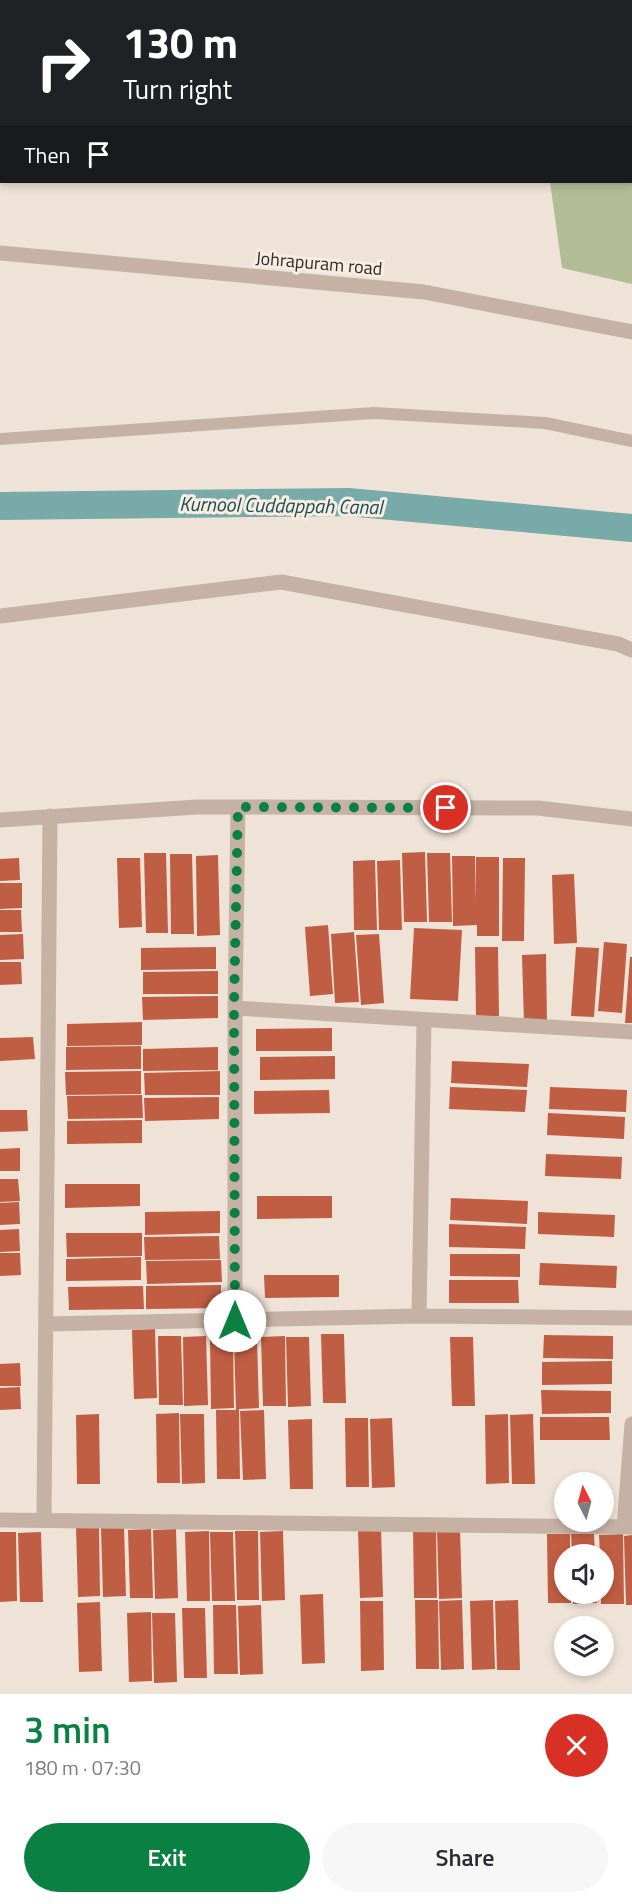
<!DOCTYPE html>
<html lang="en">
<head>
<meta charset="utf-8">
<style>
  body { margin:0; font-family:"Titillium Web",sans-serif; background:#f7f7f7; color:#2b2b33; height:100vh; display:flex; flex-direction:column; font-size:22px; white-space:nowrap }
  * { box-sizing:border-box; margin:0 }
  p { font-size:20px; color:#7c7c81 }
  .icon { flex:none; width:33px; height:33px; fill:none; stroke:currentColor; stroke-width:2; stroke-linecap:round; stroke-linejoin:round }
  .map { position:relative; height:1694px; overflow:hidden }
  .panel { display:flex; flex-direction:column; background:#fff; flex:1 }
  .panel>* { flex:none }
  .banner { position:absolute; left:0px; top:0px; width:633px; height:183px; box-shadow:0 3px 9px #0003; background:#202124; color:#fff; overflow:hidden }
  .needle { width:39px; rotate:354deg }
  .controls { position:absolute; left:554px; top:1472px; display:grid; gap:12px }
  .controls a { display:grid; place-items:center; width:60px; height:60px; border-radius:50%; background:#fff; box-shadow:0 3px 9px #0003; font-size:30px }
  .pin { position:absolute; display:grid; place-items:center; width:51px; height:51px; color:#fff; margin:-26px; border:3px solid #fff; border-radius:50%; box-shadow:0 2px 6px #0007 }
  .me { position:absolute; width:66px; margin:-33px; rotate:0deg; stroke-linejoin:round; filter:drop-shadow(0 0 4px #0008) }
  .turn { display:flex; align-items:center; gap:21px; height:126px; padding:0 24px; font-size:27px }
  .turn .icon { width:78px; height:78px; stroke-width:2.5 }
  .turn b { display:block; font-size:42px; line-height:51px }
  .then { display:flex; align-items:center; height:57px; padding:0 24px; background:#0003; gap:12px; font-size:22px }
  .round { display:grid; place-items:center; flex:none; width:63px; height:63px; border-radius:32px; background:#f7f7f7 }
  .head { display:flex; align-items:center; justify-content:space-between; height:102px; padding:0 24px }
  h1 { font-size:36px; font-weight:600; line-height:45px; color:#0b8043 }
  .action { display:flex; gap:12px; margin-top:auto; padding:12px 24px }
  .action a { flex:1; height:69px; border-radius:36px; background:#0b8043; color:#fff; font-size:24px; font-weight:600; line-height:69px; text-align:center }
  .action a+a { background:#f7f7f7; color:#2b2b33 }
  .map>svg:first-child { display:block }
</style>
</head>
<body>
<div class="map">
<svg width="632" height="1694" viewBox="0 0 632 1694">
  <rect width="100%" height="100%" fill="#efe3d7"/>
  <!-- green -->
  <path fill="#b2bd98" d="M524,0H632V284L562,268L550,182H632V2Z"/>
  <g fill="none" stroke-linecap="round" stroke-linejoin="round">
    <!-- canal -->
    <path stroke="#78aaaa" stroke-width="28" d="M0,506L348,502L632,528"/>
  </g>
  <!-- building -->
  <path fill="#c05e44" d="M425,852L427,922H404L402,853Z
    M144,853H166L168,933H146Z
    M427,853H450L452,922H429Z
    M170,854H192L194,934H171Z
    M218,855L220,935L197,936L196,856Z
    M452,856H475L476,904V857H499V936H477V925L453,926Z
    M19,858L20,880L0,881V859Z
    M117,858H140L142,927L119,928Z
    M503,858H525L524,941H502Z
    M375,860L377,930H354L353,861Z
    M400,860L402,930H379L377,861Z
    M574,874L577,943L554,944L552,875Z
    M0,883H22V908L0,909Z
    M0,910H21L22,932H0Z
    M328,925L333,994L310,996L305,927Z
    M414,928L462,930L458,1001L410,999Z
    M354,932L359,1002L335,1003L331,934Z
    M23,934L24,959L0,960V935Z
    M379,934L384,1003L361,1005L356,935Z
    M604,942L627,944L622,1013L598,1011Z
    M216,947V969L141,970V948Z
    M475,947H498L499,1016L476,1017Z
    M576,947L599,948L594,1017L571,1016Z
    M546,954L547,1023H524L522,955Z
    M630,957H632V1023H625Z
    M0,962H21L22,984L0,985Z
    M218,971V994H143V972Z
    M218,996V1018L143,1020L142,997Z
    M142,1022V1045L67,1046V1024Z
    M332,1028V1051H256V1029Z
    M33,1037L35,1059L0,1061V1038Z
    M141,1046V1069L66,1070V1047Z
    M218,1047V1070L143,1071V1049Z
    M335,1056V1079L260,1080V1057Z
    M452,1061L529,1064L527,1087L451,1083Z
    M141,1071V1094L66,1095L65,1072Z
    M220,1071V1095H145L144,1073Z
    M450,1087L527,1090L525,1112L449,1109Z
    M550,1087L627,1090L626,1112L549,1109Z
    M329,1090L330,1113L254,1114V1091Z
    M142,1095L143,1118L68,1119L67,1096Z
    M219,1097V1119L145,1121L144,1098Z
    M0,1110H27L28,1131L0,1132Z
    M548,1113L625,1117L624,1139L547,1135Z
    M142,1120V1143L67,1144V1121Z
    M20,1148V1171H0V1149Z
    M546,1154L622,1157L621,1179L545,1176Z
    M0,1179H18L20,1201L0,1202Z
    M65,1184H140V1206L65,1208Z
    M257,1196H332V1218L257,1219Z
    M451,1198L528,1201L527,1224L450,1220Z
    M19,1202L20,1224L0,1225V1203Z
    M220,1211V1233L145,1235V1212Z
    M538,1212L615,1215L614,1237L538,1234Z
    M449,1224L526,1227L525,1249L449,1247Z
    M19,1229L20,1251L0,1252V1230Z
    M66,1233H142V1256L67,1257Z
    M219,1236L220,1259L145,1260L144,1237Z
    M0,1253H20L21,1275L0,1276Z
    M450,1254H520V1277L450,1276Z
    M141,1257V1280L66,1281V1259Z
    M221,1260L222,1282L147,1284L146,1261Z
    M540,1263L617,1266L616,1288L539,1285Z
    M264,1275H339V1297L265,1298Z
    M449,1280H518L519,1303H449Z
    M221,1285V1308L146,1309V1286Z
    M143,1286L144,1309L69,1310L68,1287Z
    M155,1329L157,1398L134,1399L132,1330Z
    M321,1334H344L346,1403H323Z
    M544,1335L613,1336V1359L543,1358Z
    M158,1336H181L183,1405H159Z
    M206,1336L208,1405L184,1406L183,1337Z
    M285,1336L286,1406H263L261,1337Z
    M286,1337H309L311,1406L288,1407Z
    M450,1337H473L475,1406H452Z
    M210,1339H233L234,1408L211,1409Z
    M257,1339L259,1408L239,1409L240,1479H217L216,1410H236L234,1340Z
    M612,1361V1384L542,1385V1362Z
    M20,1363L21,1386H0V1364Z
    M20,1387L21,1409L0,1410V1388Z
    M541,1390L611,1391V1413L542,1414Z
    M264,1410L266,1479L243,1480L240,1411Z
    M179,1413L180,1483H157L156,1414Z
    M99,1414L100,1484H77L76,1415Z
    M180,1414H204L205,1483L182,1484Z
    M508,1414L509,1483L486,1484L485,1415Z
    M533,1414L535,1484H512L510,1415Z
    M540,1417H609L610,1440H540Z
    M345,1418H368L369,1487H346Z
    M392,1418L395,1487L372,1488L370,1419Z
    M312,1419L313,1489H290L288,1420Z
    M76,1527H99L100,1596L78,1597Z
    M124,1527L126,1596L103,1597L101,1528Z
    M381,1528L383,1597L360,1598L358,1529Z
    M151,1529L153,1598H130L128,1530Z
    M176,1529L178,1598L155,1599L153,1530Z
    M413,1529H436L437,1598H414Z
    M460,1529L462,1598L439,1599L437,1530Z
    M209,1531L210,1601H187L185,1532Z
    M235,1531H258L259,1600H237Z
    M283,1531L285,1600L262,1601L260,1532Z
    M0,1532H16L17,1601L0,1602Z
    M41,1532L43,1602H20L18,1533Z
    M210,1532H233L235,1601H212Z
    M547,1534H570V1554H564V1593H571V1603H548Z
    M571,1534H594L595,1554H572Z
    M623,1534L624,1604H601V1593H603V1554H600L599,1535Z
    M632,1535V1605H626L624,1536Z
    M573,1593H596L597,1603L573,1604Z
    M323,1594L325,1663L302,1664L300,1595Z
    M415,1600H438L439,1669H416Z
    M462,1600L464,1669L441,1670L439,1601Z
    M493,1600L495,1669L472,1670L470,1601Z
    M518,1600L520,1670H497L495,1601Z
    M360,1601H383L384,1670L361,1671Z
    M100,1602L102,1671L79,1672L77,1603Z
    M213,1605H236L238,1674H214Z
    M261,1605L263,1674L240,1675L238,1606Z
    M182,1608H205L207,1678H184Z
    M151,1612L152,1681L129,1682L127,1613Z
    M152,1613H175L177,1682L154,1683Z"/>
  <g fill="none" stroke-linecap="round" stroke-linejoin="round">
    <!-- service -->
    <path stroke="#c6b2a4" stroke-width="12" d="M0,439L374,413L545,423L632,441"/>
    <!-- minor -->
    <path stroke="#c6b2a4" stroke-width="15" d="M0,820L197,807H238L538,808L632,819
      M235,1008L632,1032
      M419,1316L424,1020
      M235,1321V1008L238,807
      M46,1324L419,1316L632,1318
      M0,1520L632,1527
      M44,1520L50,816
      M624,1527L632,1424"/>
    <!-- tertiary -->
    <path stroke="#c6b2a4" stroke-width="15" d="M0,253L424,292L632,332
      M0,616L281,582L618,644L632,650"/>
  </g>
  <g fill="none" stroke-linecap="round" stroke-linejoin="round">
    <!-- route -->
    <path stroke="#0b8043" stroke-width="10" stroke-dasharray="0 18" d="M235,1321L234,1008L238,807L446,808"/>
  </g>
  <g text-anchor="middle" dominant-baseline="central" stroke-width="6" stroke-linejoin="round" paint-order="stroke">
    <!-- street labels -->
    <g font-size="18" fill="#322925" stroke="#f7ede3">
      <text transform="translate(319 263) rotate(5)">Johrapuram road</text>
    </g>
    <!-- water labels -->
    <g font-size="20" font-style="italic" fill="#1d4f51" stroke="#f7ede3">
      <text transform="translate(281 505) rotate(1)">Kurnool Cuddappah Canal</text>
    </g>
  </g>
</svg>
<div class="controls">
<a><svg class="needle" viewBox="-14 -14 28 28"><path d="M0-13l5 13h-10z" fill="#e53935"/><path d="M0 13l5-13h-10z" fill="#7c7c81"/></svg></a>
<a><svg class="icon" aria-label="sound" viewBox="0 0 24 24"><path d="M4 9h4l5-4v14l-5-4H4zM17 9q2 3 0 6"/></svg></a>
<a><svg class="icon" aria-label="layers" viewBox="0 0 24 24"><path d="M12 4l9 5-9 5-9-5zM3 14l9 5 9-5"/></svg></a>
</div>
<div class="pin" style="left:446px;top:808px;background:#d93025"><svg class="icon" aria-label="arrive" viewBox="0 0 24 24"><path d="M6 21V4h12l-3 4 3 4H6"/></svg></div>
<svg class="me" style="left:235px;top:1321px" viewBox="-20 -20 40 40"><circle r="19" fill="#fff"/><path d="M0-13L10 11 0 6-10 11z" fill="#0b8043"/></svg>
<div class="banner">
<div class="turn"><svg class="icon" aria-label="right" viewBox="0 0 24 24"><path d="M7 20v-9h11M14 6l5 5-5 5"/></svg><div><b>130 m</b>Turn right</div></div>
<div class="then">Then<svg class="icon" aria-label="arrive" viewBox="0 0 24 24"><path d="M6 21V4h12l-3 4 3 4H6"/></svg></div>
</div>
</div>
<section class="panel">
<div class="head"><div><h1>3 min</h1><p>180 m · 07:30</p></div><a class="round" style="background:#d93025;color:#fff"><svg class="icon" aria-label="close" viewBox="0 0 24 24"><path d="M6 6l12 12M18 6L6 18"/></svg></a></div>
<div class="action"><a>Exit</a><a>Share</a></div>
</section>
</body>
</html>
